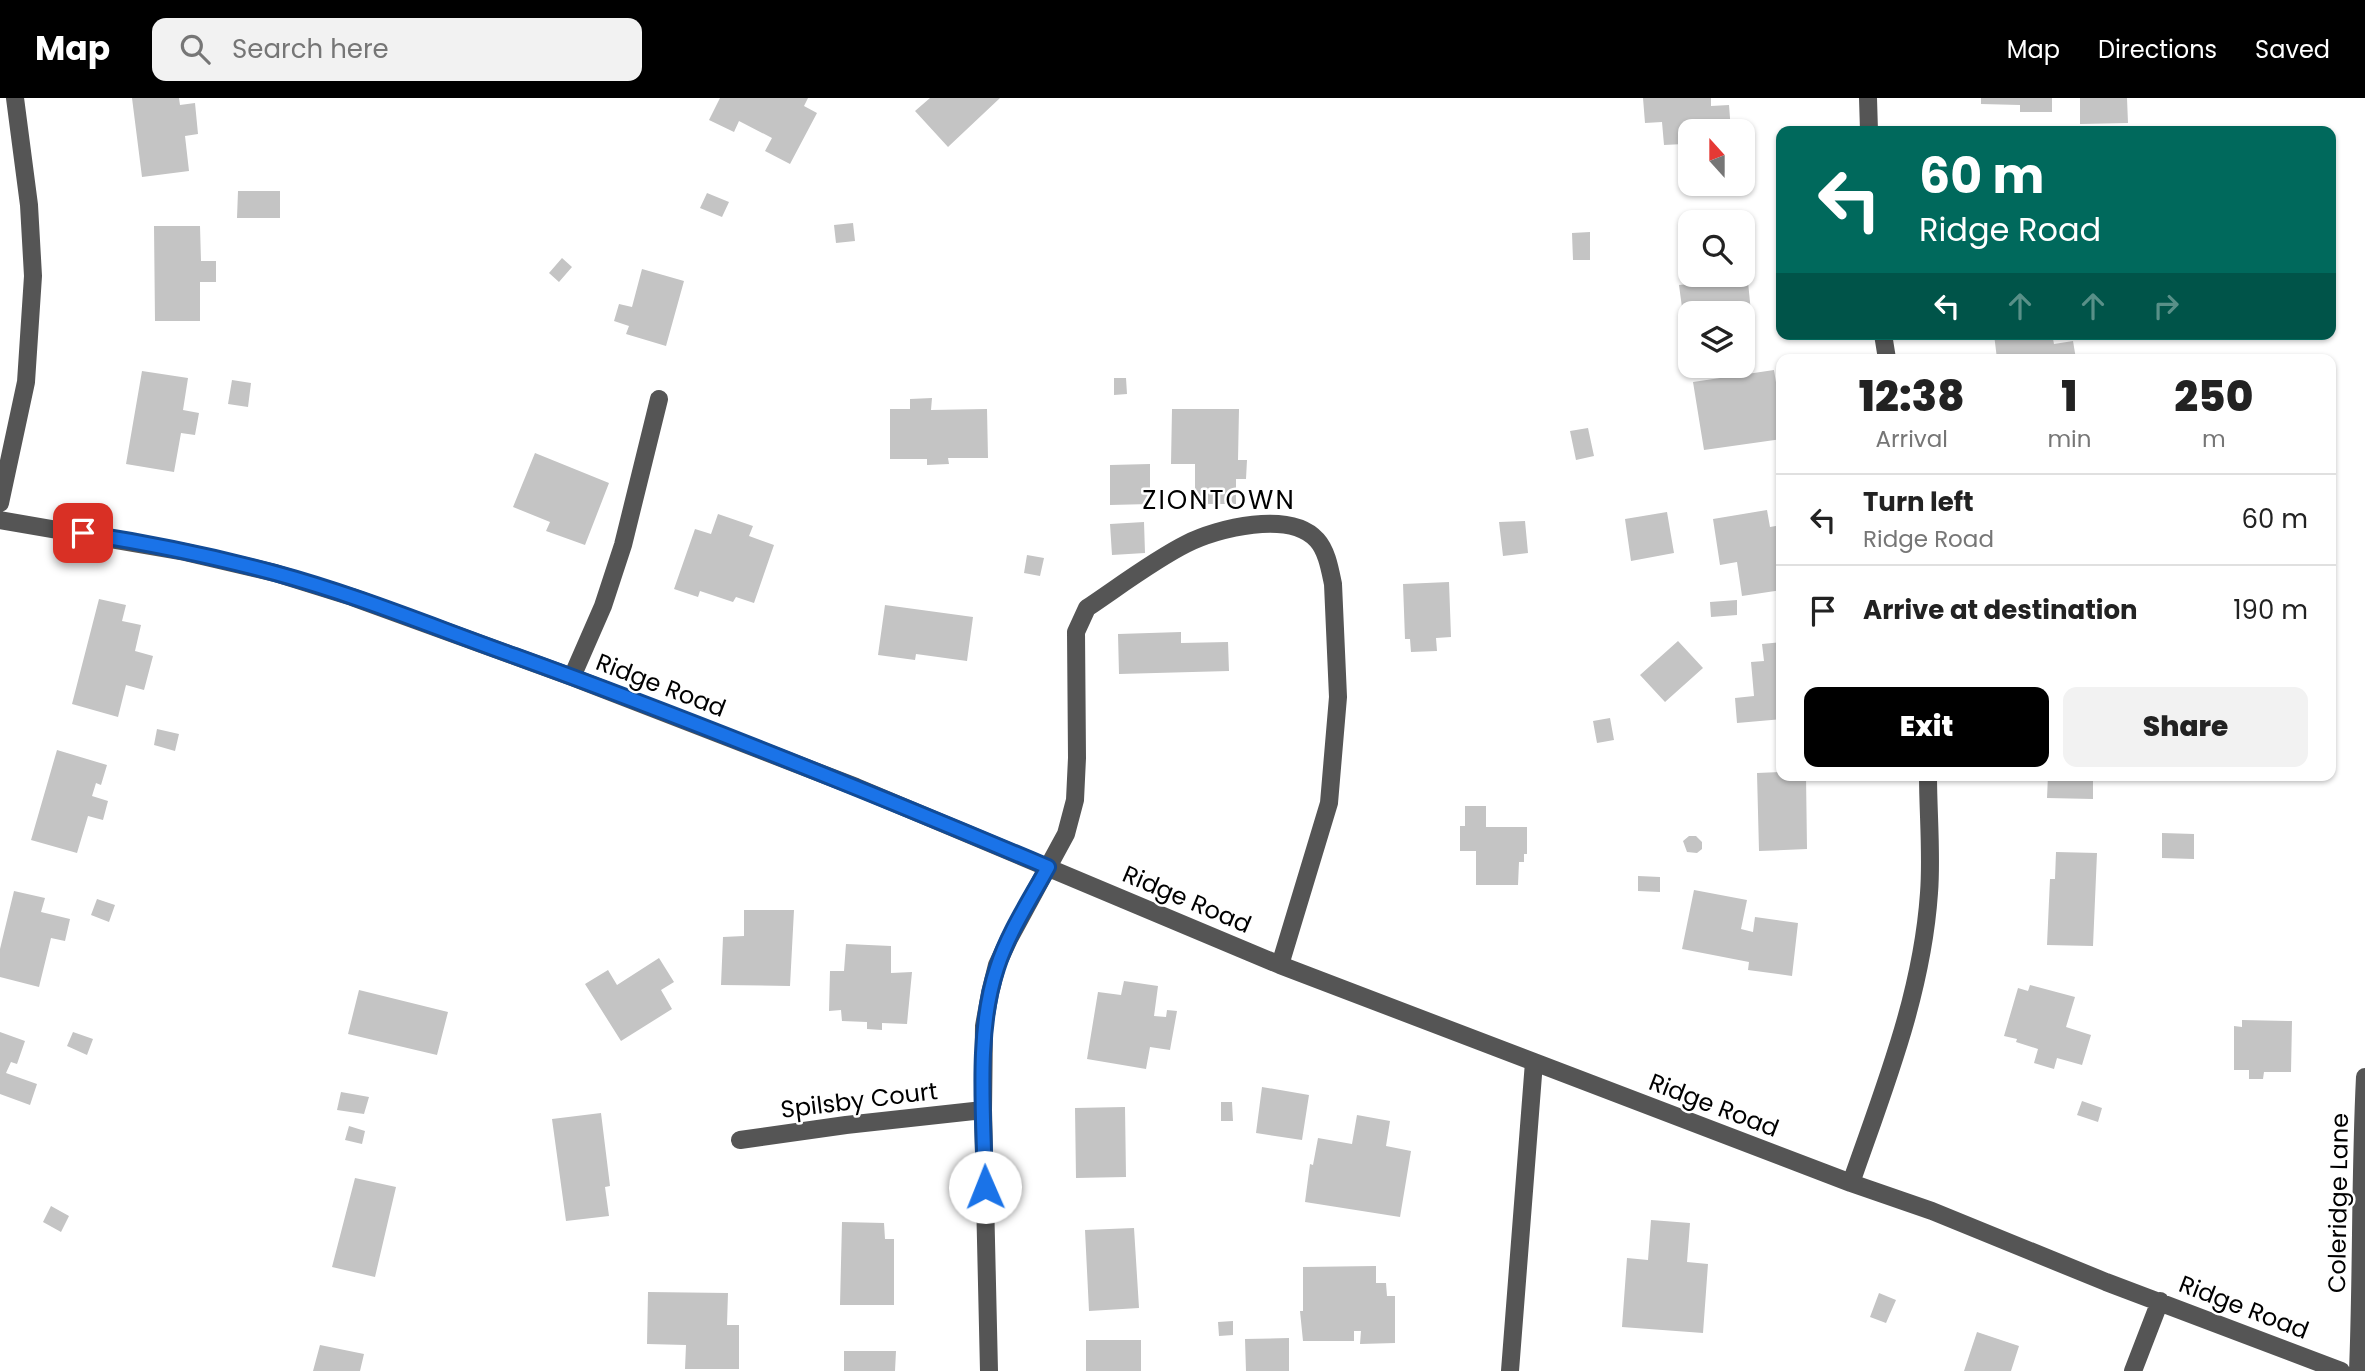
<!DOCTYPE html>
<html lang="en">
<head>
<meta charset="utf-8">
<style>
  body { margin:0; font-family:Poppins,sans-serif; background:#f2f2f2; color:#222; height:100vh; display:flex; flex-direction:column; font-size:26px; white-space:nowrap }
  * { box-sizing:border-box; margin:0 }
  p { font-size:23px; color:#767676 }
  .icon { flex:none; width:38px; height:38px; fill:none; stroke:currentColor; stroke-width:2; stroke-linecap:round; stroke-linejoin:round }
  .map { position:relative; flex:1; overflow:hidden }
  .drawer { position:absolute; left:1776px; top:256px; width:560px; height:427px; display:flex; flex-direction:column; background:#fff; border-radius:14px; box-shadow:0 2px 5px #0004 }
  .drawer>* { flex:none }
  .banner { position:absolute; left:1776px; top:28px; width:560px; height:214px; border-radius:14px; box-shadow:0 2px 5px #0004; background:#00695c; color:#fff; overflow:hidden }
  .needle { width:46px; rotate:339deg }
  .buttons { position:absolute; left:1678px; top:21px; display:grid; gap:14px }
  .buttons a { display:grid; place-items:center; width:77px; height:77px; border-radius:14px; background:#fff; box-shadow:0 2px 5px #0004; font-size:35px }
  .pin { position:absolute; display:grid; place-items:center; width:60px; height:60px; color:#fff; margin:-30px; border-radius:14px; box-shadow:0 4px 10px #0006 }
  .me { position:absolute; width:77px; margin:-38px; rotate:359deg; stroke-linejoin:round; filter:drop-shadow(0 0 5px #0008) }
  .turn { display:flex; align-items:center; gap:24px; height:147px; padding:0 28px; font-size:32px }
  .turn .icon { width:91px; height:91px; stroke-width:2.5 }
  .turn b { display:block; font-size:49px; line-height:60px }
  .lanes { display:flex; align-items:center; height:66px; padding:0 28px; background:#0003; justify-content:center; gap:35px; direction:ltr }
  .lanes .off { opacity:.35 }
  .eta { display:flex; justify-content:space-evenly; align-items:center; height:119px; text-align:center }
  .eta b { font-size:42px; font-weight:800; line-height:49px }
  .button { display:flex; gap:14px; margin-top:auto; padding:14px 28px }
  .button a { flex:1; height:80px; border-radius:14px; background:#000; color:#fff; font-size:28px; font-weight:800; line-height:80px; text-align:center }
  .button a+a { background:#f2f2f2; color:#222 }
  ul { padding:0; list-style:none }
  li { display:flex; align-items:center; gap:21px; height:91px; padding:0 28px; border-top:2px solid #e0e0e0 }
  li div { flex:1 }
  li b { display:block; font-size:26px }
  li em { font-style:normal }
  header { display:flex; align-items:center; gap:42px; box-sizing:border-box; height:98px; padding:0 35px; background:#000; color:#fff }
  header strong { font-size:33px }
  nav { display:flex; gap:38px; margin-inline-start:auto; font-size:24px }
  .search { width:490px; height:63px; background:#f2f2f2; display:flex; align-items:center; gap:18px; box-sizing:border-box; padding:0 24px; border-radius:14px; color:#767676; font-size:26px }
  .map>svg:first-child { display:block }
</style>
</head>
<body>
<header>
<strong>Map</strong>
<div class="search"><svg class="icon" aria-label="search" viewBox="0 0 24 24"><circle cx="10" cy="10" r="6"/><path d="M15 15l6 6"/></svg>Search here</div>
<nav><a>Map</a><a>Directions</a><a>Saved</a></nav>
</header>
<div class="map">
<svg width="2365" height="1273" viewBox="0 0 2365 1273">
  <rect width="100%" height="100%" fill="#fff"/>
  <!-- building -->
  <path fill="#c4c4c4" d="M132,0H179L180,7L195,5L198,36L185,38L189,73L142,79Z
    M720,0H808L804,8L817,15L790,66L765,53L772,40L739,23L734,34L709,22Z
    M930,0H1000L948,49L915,13Z
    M1643,0H1711V8L1729,7L1731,33H1690V86L1687,87L1684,46L1664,47L1662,24L1645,25Z
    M1981,0H2052V14H2020V7L1981,6Z
    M2080,0H2127L2128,25L2080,26Z
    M238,93H280V120H237Z
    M707,95L729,104L722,119L700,110Z
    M853,125L855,143L836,145L834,127Z
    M154,128H200L201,163H216V184H200V223H155Z
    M1590,134V162H1573L1572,135Z
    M562,160L572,169L559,184L549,175Z
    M1746,164L1752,224L1743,225V215L1702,214L1683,217L1679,187L1700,185L1699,177H1743V165Z
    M642,171L684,183L666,248L626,236L629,228L614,223L619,206L632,209Z
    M1994,236H2052L2054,246L2073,243L2076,261H1997Z
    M1774,272L1782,321V341L1704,352L1693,284Z
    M142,273L188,280L183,312L199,315L195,337L181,335L174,374L126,366Z
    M1114,280H1126L1127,296L1114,297Z
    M232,282L251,285L248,309L228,306Z
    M932,300L931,312L987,311L988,360H948L949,366L927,367V361H890V311H910V301Z
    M1172,311H1239L1238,362H1247L1246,381H1236V406H1195V366H1171Z
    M1588,330L1594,358L1576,362L1570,333Z
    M535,355L609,385L585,447L546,433L550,424L513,409Z
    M1150,366V406L1110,407V367Z
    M1767,412L1770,429L1782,427V492L1742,498L1737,464L1720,467L1713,421Z
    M1667,414L1674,455L1631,463L1625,421Z
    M718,416L753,428L749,438L774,447L754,505L736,499L733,504L700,493L698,499L674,491L695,431L711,436Z
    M1525,423L1528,455L1503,458L1499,424Z
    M1144,424L1145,455L1112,457L1110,426Z
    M1027,457L1044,460L1040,478L1024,475Z
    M1449,484L1451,539L1436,540L1437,553L1411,554L1410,541H1405L1403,486Z
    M99,501L126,507L122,523L141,527L135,553L153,558L144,592L126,587L118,619L72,606Z
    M1737,502V517L1711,519L1710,504Z
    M885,507L973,519L967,563L916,556L915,562L878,557Z
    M1181,534V545L1228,544L1229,573L1119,576L1118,536Z
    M1678,543L1703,570L1665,604L1640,577Z
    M1782,544V621L1737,625L1735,600L1754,598L1751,564L1764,563L1762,546Z
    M1610,620L1614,642L1597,645L1593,623Z
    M157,631L179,636L175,653L154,647Z
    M57,652L107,667L101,687L96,685L92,698L108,703L103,722L88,718L77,755L31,742Z
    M1782,674V677H1806L1807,751L1759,753L1757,675Z
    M2048,677H2093V701L2047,700Z
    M1465,708H1486V729H1527V756H1524V764H1519L1518,787H1476V753H1460V728H1465Z
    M2162,735L2194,736V761L2162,760Z
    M1689,738H1696L1702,744V751L1697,755L1687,754L1683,743Z
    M2056,754L2097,755L2093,848L2047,847L2050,781H2055Z
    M1638,778L1660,779V794L1638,793Z
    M1694,792L1747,802L1741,831L1753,834L1755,819L1798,825L1792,878L1748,872L1749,864L1682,851Z
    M14,793L45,800L41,814L70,821L65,843L51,840L39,889L0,879V851Z
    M97,801L115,807L109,824L91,817Z
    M744,812H794L790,888L721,887L723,839L744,838Z
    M846,846L891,848V875L912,874L907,926L882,925V932L867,931V924L842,923L841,912L829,913L830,873H844Z
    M659,860L674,884L661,892L672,911L621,943L585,886L608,872L617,887Z
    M1124,883L1158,888L1154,918L1166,919L1167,912L1177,913L1170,952L1150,949L1146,971L1087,961L1098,894L1121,897Z
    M2030,887L2075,899L2066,929L2091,937L2082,967L2057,960L2054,971L2034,965L2038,951L2016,944L2017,941L2004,938L2018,890L2028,893Z
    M359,892L448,914L437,957L348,936Z
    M2242,922L2292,923L2291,974H2264L2263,981H2249V972H2234V928L2242,929Z
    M0,934L25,943L17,966L11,964L6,975L37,986L30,1007L0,996Z
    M73,934L93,941L87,957L67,948Z
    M1262,989L1309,997L1302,1042L1256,1035Z
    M341,994L369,999L364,1016L337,1012Z
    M2082,1003L2102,1010L2098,1024L2077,1017Z
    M1221,1004H1232L1233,1023H1221Z
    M1125,1009L1126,1079L1076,1080L1075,1010Z
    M601,1015L610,1088L605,1089L609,1118L566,1123L552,1021Z
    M1357,1017L1390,1023L1386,1048L1411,1053L1400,1119L1305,1104L1310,1066L1313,1067L1318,1040L1352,1046Z
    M349,1028L365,1033L362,1046L345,1042Z
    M355,1080L396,1089L375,1179L332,1169Z
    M51,1108L69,1118L61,1134L43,1124Z
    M1651,1122L1690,1125L1687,1164L1708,1166L1703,1235L1622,1229L1627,1160L1648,1162Z
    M842,1124L884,1125L885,1141H894V1207H840Z
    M1134,1130L1139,1210L1089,1213L1085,1132Z
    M1376,1168V1185H1386L1387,1198H1395V1245L1360,1246L1361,1233H1354V1243H1303L1300,1213H1303V1169Z
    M648,1194L728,1195L727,1227H739V1271H685L686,1247L647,1246Z
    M1879,1195L1896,1202L1886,1225L1870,1219Z
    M1233,1223V1237L1219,1238L1218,1224Z
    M1977,1234L2019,1248L2011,1273H1964Z
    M1289,1240V1273H1246L1245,1241Z
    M1086,1242H1141V1273H1086Z
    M320,1247L364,1256L360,1273H313Z
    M844,1253H896L895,1273H844Z"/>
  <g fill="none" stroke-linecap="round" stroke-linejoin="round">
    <!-- minor -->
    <path stroke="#555" stroke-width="18" d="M1868,0L1869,33
      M1883,236L1887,261
      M0,405L26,284L33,178L29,107L15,0
      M0,422L185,454L275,475L352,499L572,579L856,689L1280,867L1851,1085L1932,1113L2106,1184L2341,1273
      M572,579L603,508L623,447L659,301
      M740,1042L846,1027L983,1012
      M1851,1085C1884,990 1922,897 1929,795C1932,757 1928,716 1928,677
      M989,1273L983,1012L984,928L990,895L997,867L1009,841L1066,736L1075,702L1077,660L1076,534L1087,510C1117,490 1154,462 1186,446C1217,430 1290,412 1317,442C1327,453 1330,472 1333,486L1338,599L1329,705L1280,867
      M1510,1273L1534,964
      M2133,1273L2160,1203
      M2358,1273C2362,1175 2360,1077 2365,979"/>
  </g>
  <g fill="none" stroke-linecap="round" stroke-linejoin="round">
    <defs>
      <path id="route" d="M83,435C147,445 212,458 275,475C357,497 436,530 515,558C695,623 872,695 1048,769C1030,802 1008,835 997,870C975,935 984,1020 985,1089"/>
    </defs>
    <!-- route casing -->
    <use href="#route" stroke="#114b97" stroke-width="18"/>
    <!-- route -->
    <use href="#route" stroke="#1a73e8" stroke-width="12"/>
  </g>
  <g text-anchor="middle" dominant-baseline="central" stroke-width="5" stroke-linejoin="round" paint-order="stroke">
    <!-- street labels -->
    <g font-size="24" fill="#000" stroke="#fff">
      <text transform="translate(661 587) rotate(21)">Ridge Road</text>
      <text transform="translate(1187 801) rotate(23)">Ridge Road</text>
      <text transform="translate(859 1002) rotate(-7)">Spilsby Court</text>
      <text transform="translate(1714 1007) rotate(21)">Ridge Road</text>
      <text transform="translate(2338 1105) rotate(-89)">Coleridge Lane</text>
      <text transform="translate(2244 1209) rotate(21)">Ridge Road</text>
    </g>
    <!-- neighbourhood labels -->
    <g font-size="26" letter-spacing="2" fill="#000" stroke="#fff">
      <text x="1219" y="402">ZIONTOWN</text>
    </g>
  </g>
</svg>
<div class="buttons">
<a><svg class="needle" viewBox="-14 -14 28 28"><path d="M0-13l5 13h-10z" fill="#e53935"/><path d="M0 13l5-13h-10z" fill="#767676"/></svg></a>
<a><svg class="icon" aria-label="search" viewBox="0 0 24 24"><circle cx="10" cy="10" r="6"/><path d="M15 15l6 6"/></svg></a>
<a><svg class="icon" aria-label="layers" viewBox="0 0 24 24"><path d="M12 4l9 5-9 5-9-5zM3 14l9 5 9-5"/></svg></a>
</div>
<div class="pin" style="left:83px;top:435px;background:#d93025"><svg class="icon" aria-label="arrive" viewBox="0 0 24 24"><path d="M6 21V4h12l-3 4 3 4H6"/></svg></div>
<svg class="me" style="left:985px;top:1089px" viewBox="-20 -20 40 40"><circle r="19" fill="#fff"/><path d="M0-13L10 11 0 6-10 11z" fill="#1a73e8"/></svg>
<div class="banner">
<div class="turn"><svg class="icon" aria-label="left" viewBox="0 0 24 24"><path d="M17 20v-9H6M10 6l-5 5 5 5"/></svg><div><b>60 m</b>Ridge Road</div></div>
<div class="lanes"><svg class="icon" aria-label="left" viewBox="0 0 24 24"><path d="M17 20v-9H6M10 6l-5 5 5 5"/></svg><svg class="icon off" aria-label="ahead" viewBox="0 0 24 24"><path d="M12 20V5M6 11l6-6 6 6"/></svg><svg class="icon off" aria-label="ahead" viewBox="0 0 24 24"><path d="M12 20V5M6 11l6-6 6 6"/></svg><svg class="icon off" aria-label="right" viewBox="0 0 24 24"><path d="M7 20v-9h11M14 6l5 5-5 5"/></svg></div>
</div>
<section class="drawer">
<div class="eta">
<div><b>12:38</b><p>Arrival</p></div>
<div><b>1</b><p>min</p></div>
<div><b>250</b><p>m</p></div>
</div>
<ul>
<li><svg class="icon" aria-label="left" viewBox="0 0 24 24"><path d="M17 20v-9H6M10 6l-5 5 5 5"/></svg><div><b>Turn left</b><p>Ridge Road</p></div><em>60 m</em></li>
<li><svg class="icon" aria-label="arrive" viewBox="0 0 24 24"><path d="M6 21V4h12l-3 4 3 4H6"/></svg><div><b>Arrive at destination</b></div><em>190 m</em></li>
</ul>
<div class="button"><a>Exit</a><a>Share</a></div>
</section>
</div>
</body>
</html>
